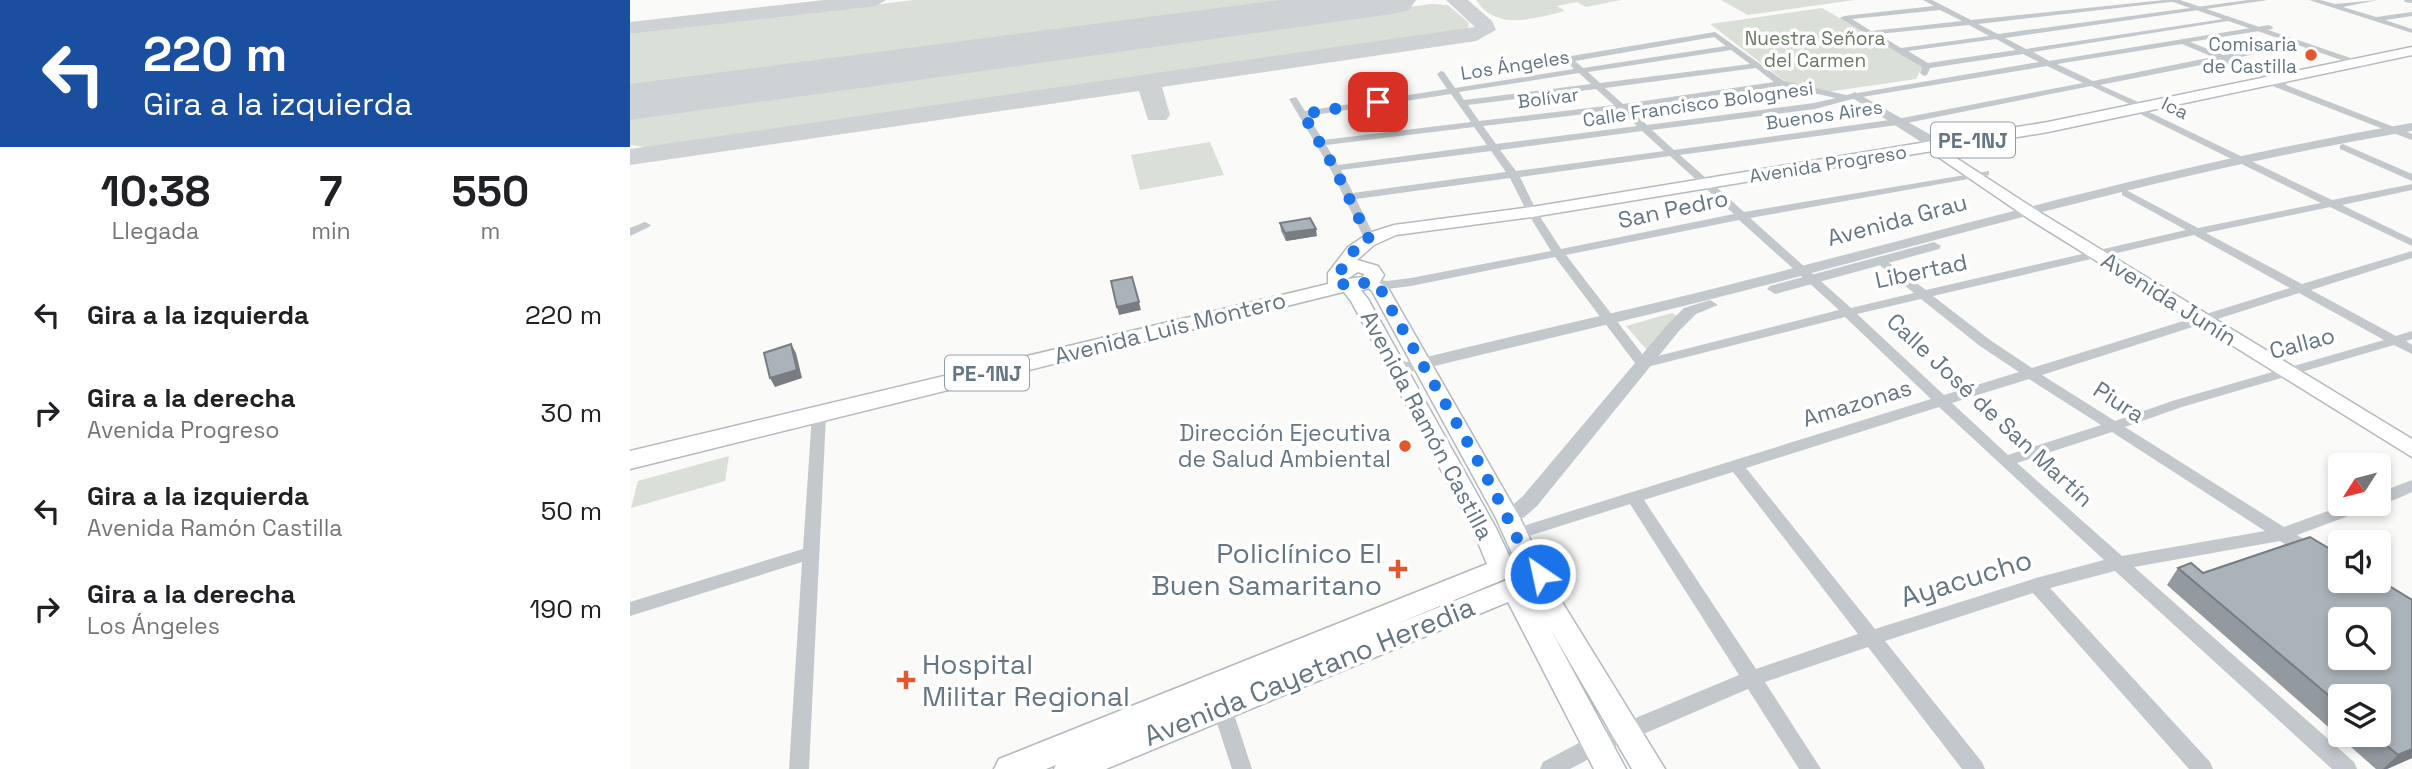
<!DOCTYPE html>
<html lang="es">
<head>
<meta charset="utf-8">
<style>
  body { margin:0; font-family:"Space Grotesk",sans-serif; background:#f2f2f2; color:#202124; height:100vh; display:flex; flex-direction:column; font-size:26px; white-space:nowrap }
  * { box-sizing:border-box; margin:0 }
  p { font-size:23px; color:#757577 }
  .icon { flex:none; width:38px; height:38px; fill:none; stroke:currentColor; stroke-width:2; stroke-linecap:round; stroke-linejoin:round }
  .map { position:relative; flex:1; overflow:hidden }
  .details { display:flex; flex-direction:column; background:#fff; width:630px }
  .details>* { flex:none }
  .banner { background:#1a4fa0; color:#fff; overflow:hidden }
  .needle { width:46px; rotate:234deg }
  .fabs { position:absolute; left:1698px; top:453px; display:grid; gap:14px }
  .fabs a { display:grid; place-items:center; width:63px; height:63px; border-radius:7px; background:#fff; box-shadow:0 4px 10px #0003; font-size:35px }
  .pin { position:absolute; display:grid; place-items:center; width:60px; height:60px; color:#fff; margin:-30px; border-radius:14px; box-shadow:0 4px 10px #0006 }
  .me { position:absolute; width:77px; margin:-38px; rotate:326deg; stroke-linejoin:round; filter:drop-shadow(0 0 5px #0008) }
  .turn { display:flex; align-items:center; gap:24px; height:147px; padding:0 28px; font-size:32px }
  .turn .icon { width:91px; height:91px; stroke-width:2.5 }
  .turn b { display:block; font-size:49px; line-height:60px }
  .eta { display:flex; justify-content:space-evenly; align-items:center; height:119px; text-align:center }
  .eta b { font-size:42px; font-weight:700; line-height:49px }
  ul { padding:0; list-style:none }
  li { display:flex; align-items:center; gap:21px; height:98px; padding:0 28px }
  li div { flex:1 }
  li b { display:block; font-size:26px }
  li em { font-style:normal }
  main { display:flex; flex:1; min-height:0 }
  .map>svg:first-child { display:block }
</style>
</head>
<body>
<main>
<section class="details">
<div class="banner">
<div class="turn"><svg class="icon" aria-label="left" viewBox="0 0 24 24"><path d="M17 20v-9H6M10 6l-5 5 5 5"/></svg><div><b>220 m</b>Gira a la izquierda</div></div>
</div>
<div class="eta">
<div><b>10:38</b><p>Llegada</p></div>
<div><b>7</b><p>min</p></div>
<div><b>550</b><p>m</p></div>
</div>
<ul>
<li><svg class="icon" aria-label="left" viewBox="0 0 24 24"><path d="M17 20v-9H6M10 6l-5 5 5 5"/></svg><div><b>Gira a la izquierda</b></div><em>220 m</em></li>
<li><svg class="icon" aria-label="right" viewBox="0 0 24 24"><path d="M7 20v-9h11M14 6l5 5-5 5"/></svg><div><b>Gira a la derecha</b><p>Avenida Progreso</p></div><em>30 m</em></li>
<li><svg class="icon" aria-label="left" viewBox="0 0 24 24"><path d="M17 20v-9H6M10 6l-5 5 5 5"/></svg><div><b>Gira a la izquierda</b><p>Avenida Ramón Castilla</p></div><em>50 m</em></li>
<li><svg class="icon" aria-label="right" viewBox="0 0 24 24"><path d="M7 20v-9h11M14 6l5 5-5 5"/></svg><div><b>Gira a la derecha</b><p>Los Ángeles</p></div><em>190 m</em></li>
</ul>
</section>
<div class="map">
<svg width="1782" height="769" viewBox="0 0 1782 769">
  <rect width="100%" height="100%" fill="#fafaf8"/>
  <!-- green -->
  <path fill="#dadfd7" d="M284,0H703L0,93V34Z
    M846,0H991L956,7L947,2L927,6L935,11C904,18 867,32 846,0Z
    M1091,0H1224L1118,15Z
    M801,4L818,5L839,23L838,28L765,43L51,146L22,148L0,145V113Z
    M1192,8L1293,65L1286,79L1197,92L1156,82L1080,24Z
    M580,142L594,175L510,190L501,155Z
    M1042,313L1048,316L1017,350L996,326Z
    M99,456L95,481L1,508L8,481Z"/>
  <g fill="none" stroke-linecap="round" stroke-linejoin="round">
    <!-- taxiway -->
    <path fill="#ced2d4" fill-rule="evenodd" d="M194,0H256L246,6L0,34V22Z
      M816,0H838L862,21L866,30L846,41L532,87L540,115L536,120H518L509,91L0,165V149L845,27Z"/>
    <!-- runway -->
    <path fill="#ced2d4" fill-rule="evenodd" d="M650,0H786L779,10L762,14L0,120V84Z"/>
    <defs>
      <path id="secondary" d="M1303,143L1411,213L1782,439V457L1399,219L1298,150V144Z
        M740,277L758,288L890,518L910,560L906,567L897,570L888,567L866,518L742,291L731,282Z
        M719,281L725,283L738,299L866,528L884,566L877,578L764,625L880,579L894,583L898,576L907,573L916,576L1035,769H1002L921,630L996,769H964L878,602L476,769H424L426,765L416,769H364L369,759L857,564L842,528L721,301L710,287Z"/>
      <path id="primary" d="M1782,47V55L1418,132L902,217L766,235L744,245L727,260L748,266L754,275L748,285L724,293L717,291L0,469V451L698,284V273L718,247L739,233L764,225L902,207L1418,122ZM728,272L734,274L733,277L717,279Z"/>
    </defs>
    <!-- secondary casing -->
    <use href="#secondary" stroke="#b3babf" stroke-width="3"/>
    <!-- primary casing -->
    <use href="#primary" stroke="#b5babe" stroke-width="3"/>
    <!-- minor -->
    <path fill="#c3c8cc" fill-rule="evenodd" d="M1293,0H1302L1341,20L1534,0L1549,1L1348,24L1368,34L1618,0H1638L1375,38L1396,49L1600,18L1604,20L1403,52L1419,61L1639,25L1643,27L1642,29L1560,42L1593,55L1671,41L1672,43L1668,45L1601,59L1657,81L1656,85L1782,134V140L1779,139L1640,85L1639,83L1641,81L1591,61L1470,85L1517,106L1519,112L1702,200L1782,184V190L1712,205L1782,239V246L1700,207L1576,233L1672,284L1782,251V258L1681,290L1766,336L1782,331V339L1776,341L1782,345V354L1764,345L1552,407L1495,427L1654,527L1717,504H1742L1740,508L1667,535L1710,562V578L1650,541L1504,567L1724,762L1727,769H1702L1485,571L1420,588L1580,762L1583,769H1559L1403,593L1255,641L1352,762L1355,769H1332L1238,647L1135,682L1191,769H1169L1118,689L974,751L940,769H910L913,762L960,737L1109,675L1000,504L886,540L880,538L878,534L880,530L1301,399L1215,317L1013,368L1008,367L925,257L781,286L757,289L737,284L735,281L737,278L757,281L781,278L921,251L897,212L880,178L726,199L745,238L743,240H735L700,168L659,99L666,97L675,111L817,89L807,74L811,71L814,72L825,88L944,69L937,62L923,57L927,55L935,57L1085,32L1154,81L1216,95L1409,62L1393,54L1300,68L1297,75L1294,76L1290,73L1292,67L1210,18L1214,16L1304,6ZM1310,10L1332,21L1241,31L1222,19ZM1339,25L1359,36L1271,48L1248,34ZM1084,37L1096,46L953,68L945,61ZM1366,39L1386,50L1298,63L1278,51ZM1552,44L1583,57L1463,81L1427,64ZM1101,50L1120,64L970,83L958,72ZM1417,66L1453,83L1267,119L1044,150L1022,130L1185,109L1226,98ZM1126,68L1144,82L993,104L975,88ZM949,73L961,84L834,100L829,92ZM1151,86L1206,98L1184,103L1017,125L998,108ZM1461,86L1510,109L1512,115L1691,203L1568,228L1496,190L1492,191V195L1556,230L1296,290L1251,257L1247,259V263L1284,293L1221,308L1120,218L1355,176L1359,175V171L1114,212L1050,155L1267,125ZM966,89L984,105L849,121L838,105ZM821,94L841,122L693,140L678,116ZM989,110L1007,126L866,144L853,126ZM844,127L857,145L708,165L696,145ZM1012,131L1034,151L886,171L870,150ZM861,151L876,172L723,193L711,170ZM1040,156L1104,214L931,249L907,212L890,177ZM1109,220L1209,310L1016,359L936,255ZM1564,235L1660,288L1402,368L1360,340L1303,296ZM1669,293L1754,340L1542,401L1485,421L1412,375ZM1291,299L1350,346L1389,372L1314,395L1227,314ZM1399,379L1471,425L1378,455L1322,403ZM1309,407L1474,560L1406,578L1245,629L1116,468ZM1482,432L1635,531L1492,556L1387,463ZM1103,472L1228,634L1126,669L1014,500Z
      M1679,0H1690L1705,4L1748,0L1713,7L1746,17L1782,12V16L1755,20L1782,29V33Z
      M1774,0H1782V3L1775,2Z
      M1713,144L1782,174V181L1710,149V145Z
      M15,222L21,225L19,227L0,236V228Z
      M189,410L196,415L179,769H159L172,562L0,616V602L173,549L182,415Z
      M1782,480V492C1771,497 1757,504 1745,504H1748V493Z
      M591,696L598,699L601,705L622,769H602L581,705L584,699Z"/>
    <!-- tertiary -->
    <path fill="#c3c8cc" fill-rule="evenodd" d="M1537,0H1550L1741,65L1732,67Z
      M1225,92L1315,143L1317,146L1311,150L1296,145L1221,97L1219,95Z
      M1782,123V131C1567,167 1359,226 1148,282C1021,315 894,344 767,375L758,370L761,366C886,334 1012,308 1137,275C1351,220 1563,160 1782,123Z
      M1304,242L1311,246L1309,249L1145,294L1137,289L1140,286Z
      M1080,300L1088,305L1066,314L1049,331L907,506C896,515 886,528 871,523L868,518L893,496L1037,325L1054,308Z"/>
    <!-- secondary -->
    <use href="#secondary" fill="#fff" fill-rule="evenodd"/>
    <!-- primary -->
    <use href="#primary" fill="#fff" fill-rule="evenodd"/>
  </g>
  <!-- wall -->
  <path fill="#929a9f" fill-rule="evenodd" d="M650,223L687,236L656,241L651,231Z
    M1548,568L1573,573L1782,600V758L1757,769H1746L1537,585ZM1710,696L1748,735H1710Z"/>
  <!-- shaded-wall -->
  <path fill="#777d82" d="M686,229L687,236L656,241L655,233Z
    M504,285L511,310L489,315L487,307Z
    M161,344L166,353L172,378L145,387L140,378Z
    M1782,749V758L1757,769H1753L1768,755Z"/>
  <!-- building -->
  <path fill="#aab3b9" stroke="#777d82" stroke-width="2" fill-rule="evenodd" d="M680,218L686,229L655,233L650,223Z
    M502,277L509,302L487,307L481,281Z
    M161,344L167,370L140,378L134,353Z
    M1680,537L1710,555V581H1748V579L1782,600V749L1768,755L1744,735H1748V696H1710V705L1548,568L1561,563L1573,573ZM1710,620H1748V658H1710Z"/>
  <g fill="none" stroke-linecap="round" stroke-linejoin="round">
    <!-- route -->
    <path stroke="#1a73e8" stroke-width="12" stroke-dasharray="0 21.6" d="M748,102L673,114L705,169L739,239L727,246L705,279L716,286L740,282L750,288C796,375 852,459 892,549C897,559 907,563 910,574"/>
  </g>
  <!-- markers -->
  <g fill="#e4572e" stroke="#fff" stroke-width="2.5">
    <circle cx="1681" cy="55" r="7"/>
    <circle cx="775" cy="446" r="7"/>
    <path d="M764.5 558.5h7v7h7v7h-7v7h-7v-7h-7v-7h7z"/>
    <path d="M272.5 669.5h7v7h7v7h-7v7h-7v-7h-7v-7h7z"/>
  </g>
  <g text-anchor="middle" dominant-baseline="central" stroke-width="7" stroke-linejoin="round" paint-order="stroke">
    <!-- far-park labels -->
    <g font-size="19" fill="#687a64" stroke="#fff">
      <text x="1185" y="38">Nuestra Señora<tspan x="1185" dy="22">del Carmen</tspan></text>
    </g>
    <!-- far-poi labels -->
    <g font-size="19" fill="#657683" stroke="#fff" text-anchor="end">
      <text x="1667" y="44">Comisaria<tspan x="1667" dy="22">de Castilla</tspan></text>
    </g>
    <!-- far-street labels -->
    <g font-size="19" fill="#657683" stroke="#fff">
      <text transform="translate(885 65) rotate(-9)">Los Ángeles</text>
      <text transform="translate(918 98) rotate(-7)">Bolívar</text>
      <text transform="translate(1068 104) rotate(-8)">Calle Francisco Bolognesi</text>
      <text transform="translate(1545 108) rotate(26)">Ica</text>
      <text transform="translate(1194 115) rotate(-8)">Buenos Aires</text>
      <text transform="translate(1198 164) rotate(-9)">Avenida Progreso</text>
    </g>
    <!-- shield labels -->
    <g fill="#fff" stroke="#939fa8" stroke-width="2">
      <rect x="1301" y="122.5" width="84" height="35" rx="5"/>
      <rect x="315" y="355.5" width="84" height="35" rx="5"/>
    </g>
    <g font-size="21" font-weight="bold" fill="#657683">
      <text x="1343" y="140">PE-1NJ</text>
      <text x="357" y="373">PE-1NJ</text>
    </g>
    <!-- street labels -->
    <g font-size="23" fill="#657683" stroke="#fff">
      <text transform="translate(1043 209) rotate(-12)">San Pedro</text>
      <text transform="translate(1267 220) rotate(-15)">Avenida Grau</text>
      <text transform="translate(1291 271) rotate(-12)">Libertad</text>
      <text transform="translate(1539 299) rotate(32)">Avenida Junín</text>
      <text transform="translate(540 328) rotate(-14)">Avenida Luis Montero</text>
      <text transform="translate(1672 343) rotate(-15)">Callao</text>
      <text transform="translate(1489 402) rotate(33)">Piura</text>
      <text transform="translate(1227 403) rotate(-17)">Amazonas</text>
      <text transform="translate(1360 410) rotate(43)">Calle José de San Martín</text>
      <text transform="translate(797 425) rotate(62)">Avenida Ramón Castilla</text>
    </g>
    <!-- poi labels -->
    <g font-size="23" fill="#657683" stroke="#fff" text-anchor="end">
      <text x="761" y="433">Dirección Ejecutiva<tspan x="761" dy="26">de Salud Ambiental</tspan></text>
    </g>
    <!-- near-poi labels -->
    <g font-size="28" fill="#657683" stroke="#fff" text-anchor="end">
      <text x="752" y="553">Policlínico El<tspan x="752" dy="32">Buen Samaritano</tspan></text>
      <text x="292" y="664" text-anchor="start">Hospital<tspan x="292" dy="32">Militar Regional</tspan></text>
    </g>
    <!-- near-street labels -->
    <g font-size="28" fill="#657683" stroke="#fff">
      <text transform="translate(1336 578) rotate(-17)">Ayacucho</text>
      <text transform="translate(679 671) rotate(-22)">Avenida Cayetano Heredia</text>
    </g>
  </g>
</svg>
<div class="fabs">
<a><svg class="needle" viewBox="-14 -14 28 28"><path d="M0-13l5 13h-10z" fill="#e53935"/><path d="M0 13l5-13h-10z" fill="#757577"/></svg></a>
<a><svg class="icon" aria-label="sound" viewBox="0 0 24 24"><path d="M4 9h4l5-4v14l-5-4H4zM17 9q2 3 0 6"/></svg></a>
<a><svg class="icon" aria-label="search" viewBox="0 0 24 24"><circle cx="10" cy="10" r="6"/><path d="M15 15l6 6"/></svg></a>
<a><svg class="icon" aria-label="layers" viewBox="0 0 24 24"><path d="M12 4l9 5-9 5-9-5zM3 14l9 5 9-5"/></svg></a>
</div>
<div class="pin" style="left:748px;top:102px;background:#d93025"><svg class="icon" aria-label="arrive" viewBox="0 0 24 24"><path d="M6 21V4h12l-3 4 3 4H6"/></svg></div>
<svg class="me" style="left:910px;top:574px" viewBox="-20 -20 40 40"><circle r="17" fill="#1a73e8" stroke="#fff" stroke-width="3"/><path d="M0-11L8 9 0 5-8 9z" fill="#fff"/></svg>
</div>
</main>
</body>
</html>
